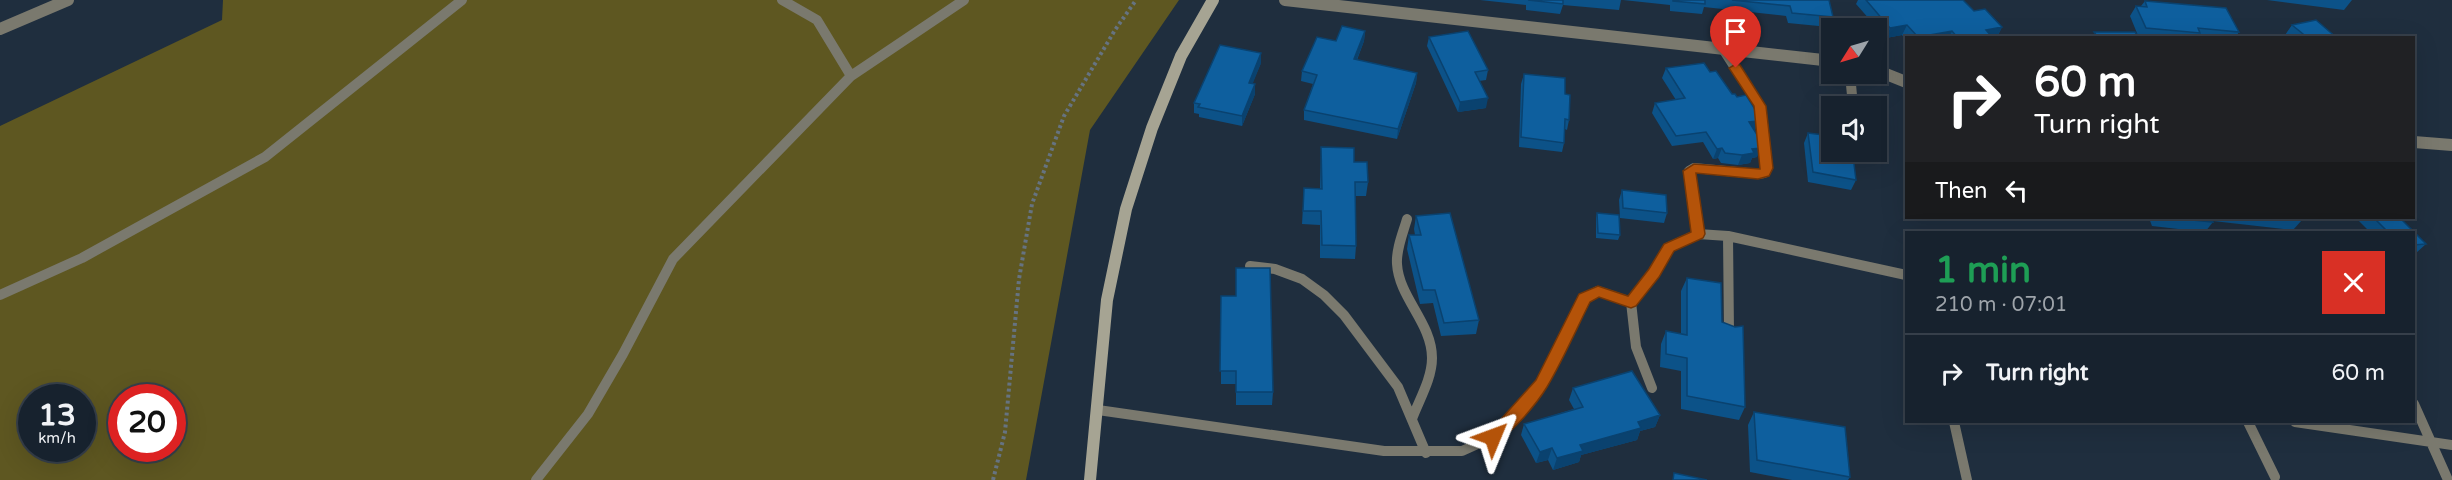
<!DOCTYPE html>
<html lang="en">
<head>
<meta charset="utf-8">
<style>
  body { margin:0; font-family:"Varela Round",sans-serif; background:#242f3a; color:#f1f3f6; height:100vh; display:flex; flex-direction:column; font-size:22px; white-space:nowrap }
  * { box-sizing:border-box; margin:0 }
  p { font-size:20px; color:#9ea4aa }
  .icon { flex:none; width:33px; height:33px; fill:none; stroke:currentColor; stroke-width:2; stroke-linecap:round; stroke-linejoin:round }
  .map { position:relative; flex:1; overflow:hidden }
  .details { position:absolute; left:1905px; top:231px; width:510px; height:192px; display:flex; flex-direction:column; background:#17222e; border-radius:0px; box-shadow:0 6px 24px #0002,0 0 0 2px #363f4a }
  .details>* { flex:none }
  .guide { position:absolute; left:1905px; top:36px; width:510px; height:183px; border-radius:0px; box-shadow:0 6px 24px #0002,0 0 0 2px #363f4a; background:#202124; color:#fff; overflow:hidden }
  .needle { width:39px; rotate:233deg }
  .tools { position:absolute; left:1821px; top:18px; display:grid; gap:12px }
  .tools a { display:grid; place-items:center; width:66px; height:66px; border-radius:0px; background:#17222e; box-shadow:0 6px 24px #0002,0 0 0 2px #363f4a; font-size:30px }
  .speed { position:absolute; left:18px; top:384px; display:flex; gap:12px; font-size:30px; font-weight:700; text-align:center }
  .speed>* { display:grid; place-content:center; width:78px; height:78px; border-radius:50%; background:#17222e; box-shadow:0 6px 24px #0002,0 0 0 2px #363f4a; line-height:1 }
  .speed small { font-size:15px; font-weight:400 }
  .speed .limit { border:9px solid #d22; background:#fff; color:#111 }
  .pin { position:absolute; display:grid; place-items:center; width:51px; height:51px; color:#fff; margin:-62px -26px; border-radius:50% 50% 50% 0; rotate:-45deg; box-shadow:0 0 6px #0007 }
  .pin .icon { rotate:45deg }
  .me { position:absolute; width:66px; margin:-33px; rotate:46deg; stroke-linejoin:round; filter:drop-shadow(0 0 4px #0008) }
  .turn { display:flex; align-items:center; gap:21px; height:126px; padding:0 30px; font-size:27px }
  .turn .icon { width:78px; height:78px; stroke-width:2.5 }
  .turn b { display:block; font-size:42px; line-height:51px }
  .then { display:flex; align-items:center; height:57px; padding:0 30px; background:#0003; gap:12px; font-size:22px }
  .round { display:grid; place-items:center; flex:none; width:63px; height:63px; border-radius:0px; background:#242f3a }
  .summary { display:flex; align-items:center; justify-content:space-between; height:102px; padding:0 30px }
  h1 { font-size:36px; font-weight:800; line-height:45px; color:#1e9e55 }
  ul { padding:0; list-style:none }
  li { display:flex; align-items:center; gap:18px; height:78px; padding:0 30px; border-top:2px solid #363f4a }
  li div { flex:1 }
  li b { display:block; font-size:22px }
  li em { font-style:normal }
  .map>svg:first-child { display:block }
</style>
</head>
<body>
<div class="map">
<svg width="2452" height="480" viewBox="0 0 2452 480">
  <rect width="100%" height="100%" fill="#1f2e3e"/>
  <!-- forest -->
  <path fill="#5e5721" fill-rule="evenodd" d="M223,0H1179L1090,130L1026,480H0V126L222,20ZM32,398H82V448H32ZM122,398H172V448H122Z"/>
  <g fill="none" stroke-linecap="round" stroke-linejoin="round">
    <!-- path -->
    <path stroke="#667381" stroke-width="4" stroke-dasharray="3 3" stroke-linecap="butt" d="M993,480L1005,432L1019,279L1032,204L1064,116L1115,30L1136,0"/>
    <!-- lane -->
    <path stroke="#7a796e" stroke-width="10" d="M782,0L817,20L851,76
      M1850,74L1853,106
      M1407,219C1403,233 1396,249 1397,264C1399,298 1432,323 1432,358C1432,379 1419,400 1412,419
      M1698,234L1689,171L1694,168L1758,174L1764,173L1766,168L1760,106L1723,49
      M1728,236L1729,333
      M1250,266L1275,269L1302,279L1324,295L1344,315L1398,387L1426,453
      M0,295L82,258L265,157L462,0
      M1631,302L1636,347L1652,388
      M2414,404L2448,480
      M1098,410L1384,451H1462L1493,437L1509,423L1541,384L1585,298L1598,291L1631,302L1654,273L1669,247L1698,234L1728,236L1906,275
      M1954,422L1967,480
      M2248,422L2275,477
      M2295,422L2452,445
      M536,480L588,414L623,354L673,259L851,76L964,0"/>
    <!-- street -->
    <path stroke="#7a796e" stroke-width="12" d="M1285,0L1832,61
      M0,29L68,0
      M1876,70L1906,82
      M2414,142L2452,145"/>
    <!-- secondary -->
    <path stroke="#a6a493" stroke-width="12" d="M1090,480L1107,300L1126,209L1152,128L1181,56L1213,0"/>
  </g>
  <!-- wall -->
  <path fill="#0c5288" d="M1480,0H1621L1619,10L1563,5L1560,14L1526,10V5Z
    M1623,0H1829L1833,17L1829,27L1788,23L1786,16L1704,7L1702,14L1670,11V5Z
    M1858,0H1963L1974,11L2002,27L1997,37L1906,38V40L1902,35L1886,38L1856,4Z
    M2267,0H2352L2344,10Z
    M2145,1L2239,32L2235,38H2139L2130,16L2136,6H2141Z
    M2292,25L2337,38H2288L2285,35Z
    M1365,31L1364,41L1357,60L1417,73L1416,83L1397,139L1304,120V110L1313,84L1301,81L1302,71L1336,41Z
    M1429,37L1488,70L1486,80L1479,81L1486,108L1458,112L1427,46Z
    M1261,63L1252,84L1255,94L1242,126L1199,117V114L1194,113V103Z
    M1666,68L1710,72L1732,94L1737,97L1759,121L1754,131L1757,157L1752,158L1750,163L1738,165L1721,163L1718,158L1713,159L1703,142L1672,146L1652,113L1655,103L1676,100L1662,78Z
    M1524,74L1565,94L1569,120L1567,130L1565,129L1564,143L1562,152L1519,147L1521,84Z
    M1808,133L1846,155L1856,180L1851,190L1808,182L1804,143Z
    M1321,147L1354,162L1368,182L1366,196H1355L1356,246L1355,259L1320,258V225L1302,224L1304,188L1320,189Z
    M1622,190L1667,213L1664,223L1620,218L1619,200Z
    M1597,213L1620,235L1618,240L1596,238V218Z
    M1416,216L1479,320L1476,334L1441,336L1433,303L1420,304L1407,249L1409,235H1415L1414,229Z
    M2149,218H2300L2302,220L2293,230L2213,221V222L2205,232L2152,226Z
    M2356,218H2400L2426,244L2416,253L2414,254V232H2370Z
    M1687,278L1722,322L1745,407L1739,420L1681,409V371L1660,367L1661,344L1666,331L1681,334V291Z
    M1221,296L1273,392L1272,405H1236V384H1221Z
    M1573,388L1660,415L1655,427L1640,431L1637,440L1581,455L1579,462L1553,470L1548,460L1536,463L1521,435L1524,424L1574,409L1569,400Z
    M1754,412L1850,477L1848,480H1792L1750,472L1748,425Z"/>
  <!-- shaded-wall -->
  <path fill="#0a426f" d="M1907,25L1902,35L1886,38L1890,28Z
    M2002,27L1997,37L1982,38L1986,30Z
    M1365,31L1364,41L1353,69L1354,59Z
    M1952,31L1949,38H1917L1918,37Z
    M1261,53V63L1249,93V83Z
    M1417,73L1416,83L1397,139L1398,129Z
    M1255,84V94L1242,126V116Z
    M1488,98L1486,108L1458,112L1460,102Z
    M1759,121L1755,130L1745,132L1749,122Z
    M1722,148L1718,158L1713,159L1717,149Z
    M1762,148L1757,157L1752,158L1750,163L1738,165L1742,155L1752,149Z
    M1660,415L1655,427L1640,431L1637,440L1581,455L1579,462L1553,470L1557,458L1580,445L1638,422Z
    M1552,448L1548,460L1536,463L1540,452Z"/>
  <!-- building -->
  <path fill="#0e5f9e" stroke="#0a426f" stroke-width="1.5" d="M1528,0H1563V4Z
    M1673,0H1705V4L1673,1Z
    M1732,0H1829L1833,17L1792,13L1790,6Z
    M1866,0H1963L1974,11L1985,9L2002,27L1986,30L1993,38H1958L1952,31L1918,37L1907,25L1890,28Z
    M2145,1L2226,8L2239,32L2198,28L2200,33L2146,28L2136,6L2147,7Z
    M2316,20L2337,38H2308L2292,25Z
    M1342,26L1365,31L1354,59L1417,73L1398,129L1304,110L1317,75L1302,71L1317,37L1336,41Z
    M1468,31L1488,70L1475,72L1488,98L1460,102L1429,37Z
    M2094,32H2135L2139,38H2052L2051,37L2097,36Z
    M1220,45L1261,53L1249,83L1255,84L1242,116L1198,107L1200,104L1194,103Z
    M1704,63L1710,72L1716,71L1732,94H1735L1737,97L1746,95L1758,114L1759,121L1749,122L1761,141L1762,148L1752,149L1754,153L1742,155L1725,153L1722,148L1717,149L1706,132L1676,136L1655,103L1685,98L1666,68Z
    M1524,74L1565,78V94L1570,95L1569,120L1565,119L1564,143L1521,137Z
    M1808,133L1832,136V152H1846V155L1853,156L1856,180L1813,172Z
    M1321,147L1354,148V162H1367L1368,182H1355L1356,246L1322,245L1321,211H1303L1304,188L1322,189Z
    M1622,190L1666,195L1667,213L1623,208Z
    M1450,213L1479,320L1444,323L1435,290H1423L1409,235H1421L1416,216Z
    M1597,213L1619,215L1620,235L1598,233Z
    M2172,218H2211L2213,222Z
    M2279,218H2300L2302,220Z
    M2374,218H2400L2426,244L2414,245V232H2388Z
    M1236,268H1270L1273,392H1236V371H1220L1221,296H1236Z
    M1687,278L1721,283L1722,322L1735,327L1743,326L1745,407L1687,396V358L1666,354V331L1687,335Z
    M1632,371L1660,415L1638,422L1641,428L1580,445L1583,451L1557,458L1552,448L1540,452L1524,424L1583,407L1573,388Z
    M1754,412L1845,427L1850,477L1757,460Z
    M1674,473L1707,480H1673Z"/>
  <!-- route -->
  <path fill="#b45309" stroke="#753606" stroke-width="1.5" d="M1736,64L1740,65L1766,106L1773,168L1769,176L1758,179L1696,173L1705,234L1703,238L1674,251L1659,277L1636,306L1631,308L1599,297L1590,302C1576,330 1563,360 1547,387C1539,400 1503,447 1488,442L1485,437L1536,380L1579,294L1598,286L1628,296L1649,269L1664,244L1691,232L1683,171L1694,164L1760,169L1754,106L1729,68Z"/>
</svg>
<div class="tools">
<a><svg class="needle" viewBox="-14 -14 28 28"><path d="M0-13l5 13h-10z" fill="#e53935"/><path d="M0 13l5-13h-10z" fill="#9ea4aa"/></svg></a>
<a><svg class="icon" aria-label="sound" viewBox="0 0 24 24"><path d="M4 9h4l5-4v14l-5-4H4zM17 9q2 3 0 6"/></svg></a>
</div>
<div class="speed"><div>13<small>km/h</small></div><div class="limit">20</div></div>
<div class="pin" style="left:1736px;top:68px;background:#d93025"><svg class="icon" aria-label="arrive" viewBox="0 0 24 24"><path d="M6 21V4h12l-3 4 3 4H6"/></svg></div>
<svg class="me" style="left:1493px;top:437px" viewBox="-20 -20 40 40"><path d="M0-17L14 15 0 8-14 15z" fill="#b45309" stroke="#fff" stroke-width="4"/></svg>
<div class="guide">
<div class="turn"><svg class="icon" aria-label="right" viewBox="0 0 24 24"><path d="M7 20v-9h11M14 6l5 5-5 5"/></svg><div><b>60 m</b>Turn right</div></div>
<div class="then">Then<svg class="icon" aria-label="left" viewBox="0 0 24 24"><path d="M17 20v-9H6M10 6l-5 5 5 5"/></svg></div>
</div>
<section class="details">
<div class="summary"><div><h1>1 min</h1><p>210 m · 07:01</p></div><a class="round" style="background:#d93025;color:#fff"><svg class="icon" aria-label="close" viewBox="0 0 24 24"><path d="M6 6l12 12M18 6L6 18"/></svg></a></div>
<ul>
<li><svg class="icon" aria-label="right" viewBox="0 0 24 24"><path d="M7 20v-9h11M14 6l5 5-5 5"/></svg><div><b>Turn right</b></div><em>60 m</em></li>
</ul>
</section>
</div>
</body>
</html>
